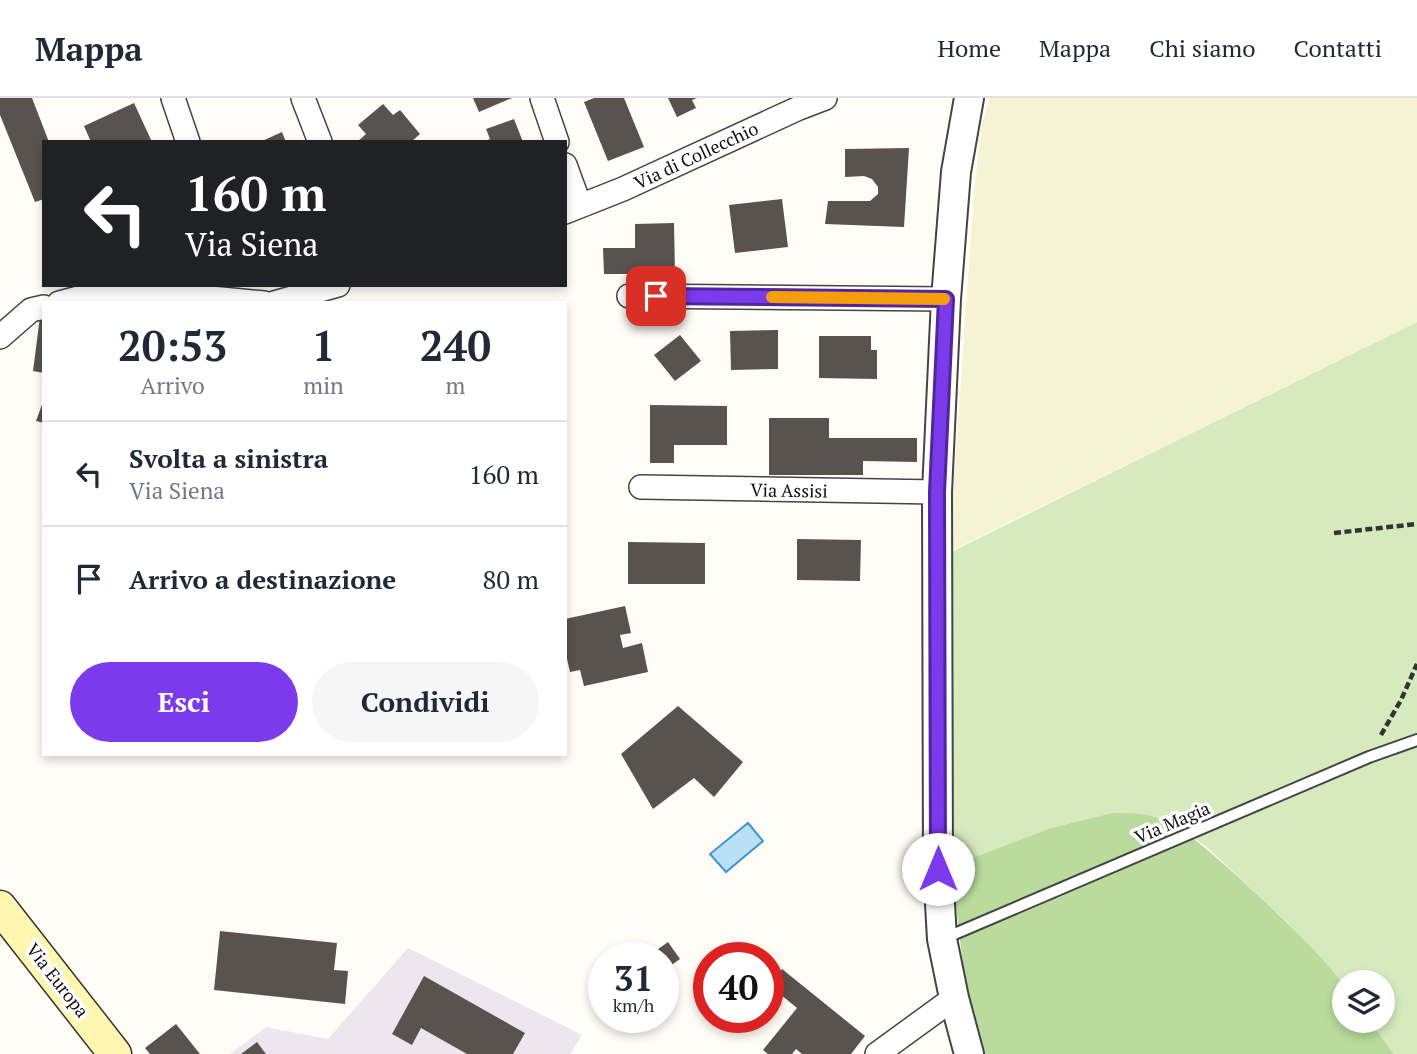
<!DOCTYPE html>
<html lang="it">
<head>
<meta charset="utf-8">
<style>
  body { margin:0; font-family:"PT Serif",serif; background:#f6f6f7; color:#1f2937; height:100vh; display:flex; flex-direction:column; font-size:26px; white-space:nowrap }
  * { box-sizing:border-box; margin:0 }
  p { font-size:23px; color:#747a83 }
  .icon { flex:none; width:38px; height:38px; fill:none; stroke:currentColor; stroke-width:2; stroke-linecap:round; stroke-linejoin:round }
  .map { position:relative; flex:1; overflow:hidden }
  .sheet { position:absolute; left:42px; top:203px; width:525px; height:455px; display:flex; flex-direction:column; background:#fff; border-radius:0px; box-shadow:0 4px 10px #0003 }
  .sheet>* { flex:none }
  .banner { position:absolute; left:42px; top:42px; width:525px; height:147px; border-radius:0px; box-shadow:0 4px 10px #0003; background:#202124; color:#fff; overflow:hidden }
  .tools { position:absolute; left:1332px; top:872px; display:grid; gap:14px }
  .tools a { display:grid; place-items:center; width:63px; height:63px; border-radius:50%; background:#fff; box-shadow:0 4px 10px #0003; font-size:35px }
  .speed { position:absolute; left:588px; top:844px; display:flex; gap:14px; font-size:35px; font-weight:700; text-align:center }
  .speed>* { display:grid; place-content:center; width:91px; height:91px; border-radius:50%; background:#fff; box-shadow:0 4px 10px #0003; line-height:1 }
  .speed small { font-size:18px; font-weight:400 }
  .speed .limit { border:10px solid #d22; background:#fff; color:#111 }
  .pin { position:absolute; display:grid; place-items:center; width:60px; height:60px; color:#fff; margin:-30px; border-radius:14px; box-shadow:0 4px 10px #0006 }
  .me { position:absolute; width:77px; margin:-38px; rotate:0deg; stroke-linejoin:round; filter:drop-shadow(0 0 5px #0008) }
  .turn { display:flex; align-items:center; gap:24px; height:147px; padding:0 28px; font-size:32px }
  .turn .icon { width:91px; height:91px; stroke-width:2.5 }
  .turn b { display:block; font-size:49px; line-height:60px }
  .eta { display:flex; justify-content:space-evenly; align-items:center; height:119px; text-align:center }
  .eta b { font-size:42px; font-weight:700; line-height:49px }
  .cta { display:flex; gap:14px; margin-top:auto; padding:14px 28px }
  .cta a { flex:1; height:80px; border-radius:42px; background:#7c3aed; color:#fff; font-size:28px; font-weight:700; line-height:80px; text-align:center }
  .cta a+a { background:#f6f6f7; color:#1f2937 }
  ul { padding:0; list-style:none }
  li { display:flex; align-items:center; gap:21px; height:105px; padding:0 28px; border-top:2px solid #e0e1e3 }
  li div { flex:1 }
  li b { display:block; font-size:26px }
  li em { font-style:normal }
  header { display:flex; align-items:center; gap:42px; box-sizing:border-box; height:98px; padding:0 35px; background:#fff; border-bottom:2px solid #e0e1e3 }
  header strong { font-size:33px }
  nav { display:flex; gap:38px; margin-inline-start:auto; font-size:24px }
  .map>svg:first-child { display:block }
</style>
</head>
<body>
<header>
<strong>Mappa</strong>
<nav><a>Home</a><a>Mappa</a><a>Chi siamo</a><a>Contatti</a></nav>
</header>
<div class="map">
<svg width="1417" height="956" viewBox="0 0 1417 956">
  <rect width="100%" height="100%" fill="#fffdf5"/>
  <!-- industrial -->
  <path fill="#eee6ef" d="M408,850L582,937L570,956H230L266,929L328,941Z"/>
  <!-- farmland -->
  <path fill="#f6f3d4" d="M990,0H1417V224L949,454L974,95L981,29Z"/>
  <!-- green -->
  <path fill="#d5ebbd" d="M1417,224V956H1394L1369,922H1382V884H1344V888L1289,826L1208,750L1176,727L1112,715L1051,730L951,768L949,455Z"/>
  <!-- forest -->
  <path fill="#b9dc9c" d="M1112,715C1138,715 1150,715 1174,727C1198,738 1339,869 1344,890C1346,900 1344,912 1344,922H1369L1394,956H983L968,909L951,768L1051,730Z"/>
  <!-- water -->
  <path fill="#b9e0f7" stroke="#3f96cf" stroke-width="2" d="M748,725L763,743L726,774L710,756Z"/>
  <!-- building -->
  <path fill="#5a524d" d="M0,0H32L49,44H44V101L35,104L0,17Z
    M473,0H512L479,14Z
    M594,0H624L644,49L608,63L584,4Z
    M668,0H697L692,2L696,10L677,19Z
    M134,5L152,44H91L84,28Z
    M383,6L393,17L400,12L420,36L411,44H357L366,36L358,27Z
    M514,21L523,44H483L490,41L486,31Z
    M282,34L286,44H260Z
    M909,50L904,129L825,126L828,103H870L878,96V89L872,81L864,78L845,79V51Z
    M782,101L788,149L735,155L729,107Z
    M674,125L675,176H604L603,150H635V126Z
    M40,219L44,220V275L33,273Z
    M778,232V271L731,272L730,233Z
    M680,237L701,263L675,283L654,257Z
    M819,238H871V252H877V281L819,280Z
    M44,301V325L36,323Z
    M650,307L727,308V347H674V365H650Z
    M769,320H829V340H917V364L863,363V377H769Z
    M797,441L861,442L860,483L797,482Z
    M628,444L705,445V486H628Z
    M625,508L631,535L620,537L623,550L642,545L648,574L584,588L580,572L570,574L565,552V521Z
    M678,608L743,664L714,699L694,680L653,711L621,656Z
    M220,833L337,845L334,872L348,873L345,906L214,892Z
    M668,844L680,861L663,873V859H647Z
    M782,871L865,938L851,956H802L796,951L792,956H768L763,952L797,910L769,887Z
    M424,878L525,935L513,956H467L421,930L412,947L392,936Z
    M176,926L200,956H150L145,950Z
    M257,944L266,956H241Z"/>
  <g fill="none" stroke-linecap="round" stroke-linejoin="round">
    <defs>
      <path id="service" d="M945,840L1369,659L1417,642"/>
      <path id="minor" d="M173,0L188,44
        M303,0L320,44
        M542,0L557,44
        M565,67L580,108
        M565,114L623,91L799,10L825,0
        M629,198L946,201
        M59,205L93,196H169L264,205
        M274,205L338,187
        M0,239L31,212L44,209
        M641,389L937,394
        M877,956L954,900"/>
      <path id="tertiary" d="M969,0L956,74L946,201L937,394L938,771L942,841L954,900L969,956"/>
      <path id="secondary" d="M0,809L115,956"/>
    </defs>
    <!-- service casing -->
    <use href="#service" stroke="#444" stroke-width="14"/>
    <!-- minor casing -->
    <use href="#minor" stroke="#444" stroke-width="26"/>
    <!-- tertiary casing -->
    <use href="#tertiary" stroke="#444" stroke-width="32"/>
    <!-- secondary casing -->
    <use href="#secondary" stroke="#333" stroke-width="35"/>
    <!-- path -->
    <path stroke="#333" stroke-width="4.5" stroke-dasharray="7 3.5" stroke-linecap="butt" d="M1334,435L1417,426
      M1381,637L1401,602L1417,566"/>
    <!-- service -->
    <use href="#service" stroke="#fff" stroke-width="10"/>
    <!-- minor -->
    <use href="#minor" stroke="#fff" stroke-width="23"/>
    <!-- tertiary -->
    <use href="#tertiary" stroke="#fff" stroke-width="28"/>
    <!-- secondary -->
    <use href="#secondary" stroke="#fff6b0" stroke-width="32"/>
  </g>
  <g fill="none" stroke-linecap="round" stroke-linejoin="round">
    <defs>
      <path id="route" d="M656,198L946,201L937,394L938,771"/>
    </defs>
    <!-- route casing -->
    <use href="#route" stroke="#51269a" stroke-width="18"/>
    <!-- route -->
    <use href="#route" stroke="#7c3aed" stroke-width="12"/>
    <!-- slow -->
    <path stroke="#f59e0b" stroke-width="12" d="M772,199L944,201"/>
  </g>
  <g text-anchor="middle" dominant-baseline="central" stroke-width="7" stroke-linejoin="round" paint-order="stroke">
    <!-- street labels -->
    <g font-size="18" fill="#111" stroke="#fff">
      <text transform="translate(696 57) rotate(-25)">Via di Collecchio</text>
      <text transform="translate(789 392) rotate(1)">Via Assisi</text>
      <text transform="translate(1172 724) rotate(-23)">Via Magia</text>
      <text transform="translate(58 882) rotate(52)">Via Europa</text>
    </g>
  </g>
</svg>
<div class="tools">
<a><svg class="icon" aria-label="layers" viewBox="0 0 24 24"><path d="M12 4l9 5-9 5-9-5zM3 14l9 5 9-5"/></svg></a>
</div>
<div class="speed"><div>31<small>km/h</small></div><div class="limit">40</div></div>
<div class="pin" style="left:656px;top:198px;background:#d93025"><svg class="icon" aria-label="arrive" viewBox="0 0 24 24"><path d="M6 21V4h12l-3 4 3 4H6"/></svg></div>
<svg class="me" style="left:938px;top:771px" viewBox="-20 -20 40 40"><circle r="19" fill="#fff"/><path d="M0-13L10 11 0 6-10 11z" fill="#7c3aed"/></svg>
<div class="banner">
<div class="turn"><svg class="icon" aria-label="left" viewBox="0 0 24 24"><path d="M17 20v-9H6M10 6l-5 5 5 5"/></svg><div><b>160 m</b>Via Siena</div></div>
</div>
<section class="sheet">
<div class="eta">
<div><b>20:53</b><p>Arrivo</p></div>
<div><b>1</b><p>min</p></div>
<div><b>240</b><p>m</p></div>
</div>
<ul>
<li><svg class="icon" aria-label="left" viewBox="0 0 24 24"><path d="M17 20v-9H6M10 6l-5 5 5 5"/></svg><div><b>Svolta a sinistra</b><p>Via Siena</p></div><em>160 m</em></li>
<li><svg class="icon" aria-label="arrive" viewBox="0 0 24 24"><path d="M6 21V4h12l-3 4 3 4H6"/></svg><div><b>Arrivo a destinazione</b></div><em>80 m</em></li>
</ul>
<div class="cta"><a>Esci</a><a>Condividi</a></div>
</section>
</div>
</body>
</html>
